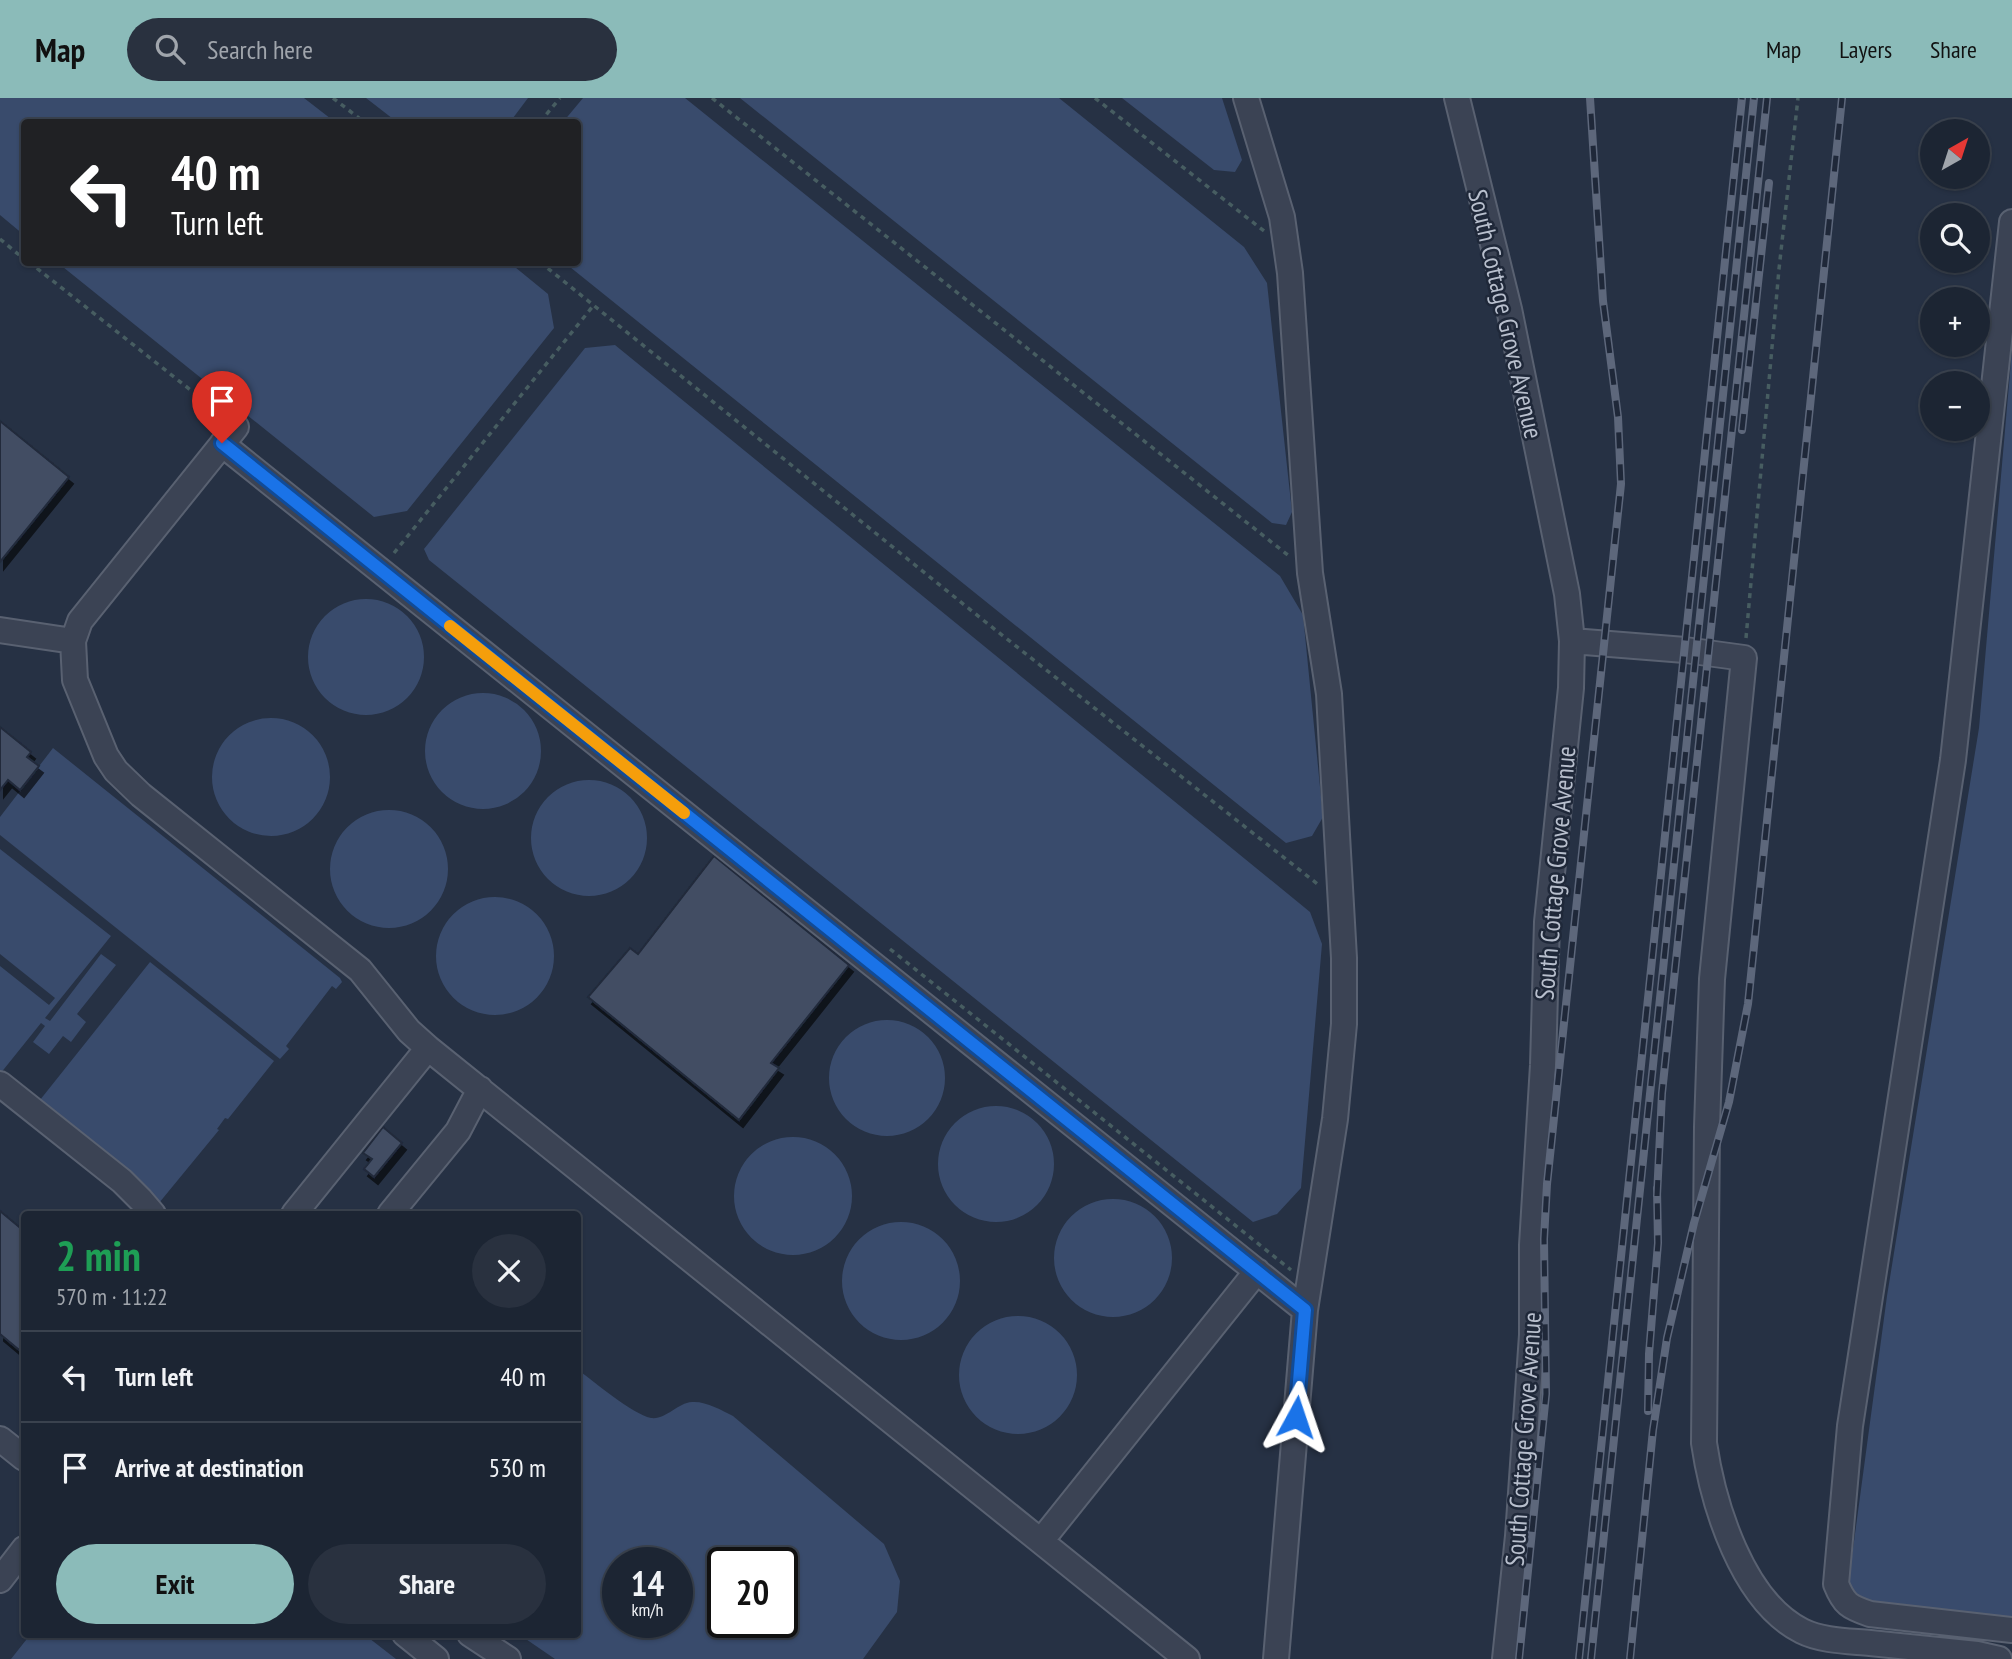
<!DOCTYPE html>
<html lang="en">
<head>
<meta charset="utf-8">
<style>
  body { margin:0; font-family:"PT Sans Narrow",sans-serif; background:#29313f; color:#f1f3f6; height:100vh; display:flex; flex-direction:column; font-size:26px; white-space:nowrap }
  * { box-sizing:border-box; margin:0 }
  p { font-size:23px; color:#a0a5ac }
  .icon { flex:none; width:38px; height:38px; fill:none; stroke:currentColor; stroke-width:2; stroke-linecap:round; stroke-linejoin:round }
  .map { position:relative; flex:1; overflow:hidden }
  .drawer { position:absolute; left:21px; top:1113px; width:560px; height:427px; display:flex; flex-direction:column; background:#1c2533; border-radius:7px; box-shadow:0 2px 5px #0004,0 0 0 2px #3a424e }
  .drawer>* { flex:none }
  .top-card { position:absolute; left:21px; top:21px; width:560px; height:147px; border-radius:7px; box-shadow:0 2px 5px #0004,0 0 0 2px #3a424e; background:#202124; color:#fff; overflow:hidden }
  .needle { width:46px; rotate:39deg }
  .buttons { position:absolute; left:1920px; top:21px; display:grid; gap:14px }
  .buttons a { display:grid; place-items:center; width:70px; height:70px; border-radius:50%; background:#1c2533; box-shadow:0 2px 5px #0004,0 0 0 2px #3a424e; font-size:35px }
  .speed { position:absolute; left:602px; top:1449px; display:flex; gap:14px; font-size:35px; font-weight:700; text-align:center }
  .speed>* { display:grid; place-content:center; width:91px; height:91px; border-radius:50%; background:#1c2533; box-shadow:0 2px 5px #0004,0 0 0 2px #3a424e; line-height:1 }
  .speed small { font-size:18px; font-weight:400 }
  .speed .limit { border:4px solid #111; border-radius:10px; background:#fff; color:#111 }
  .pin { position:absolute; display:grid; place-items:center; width:60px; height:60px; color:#fff; margin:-72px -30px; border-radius:50% 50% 50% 0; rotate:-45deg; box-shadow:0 0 7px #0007 }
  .pin .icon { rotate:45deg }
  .me { position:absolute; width:77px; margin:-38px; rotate:5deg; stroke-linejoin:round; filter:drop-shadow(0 0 5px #0008) }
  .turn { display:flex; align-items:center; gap:24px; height:147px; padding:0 35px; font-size:32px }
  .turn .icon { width:91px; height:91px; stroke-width:2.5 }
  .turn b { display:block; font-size:49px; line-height:60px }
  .round { display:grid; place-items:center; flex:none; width:74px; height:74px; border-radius:37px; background:#29313f }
  .head { display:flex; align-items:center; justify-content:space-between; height:119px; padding:0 35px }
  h1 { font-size:42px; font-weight:700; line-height:52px; color:#1e9e55 }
  .button { display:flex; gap:14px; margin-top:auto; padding:14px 35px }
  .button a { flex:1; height:80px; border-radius:42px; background:#8bbbb9; color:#111; font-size:28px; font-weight:700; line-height:80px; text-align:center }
  .button a+a { background:#29313f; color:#f1f3f6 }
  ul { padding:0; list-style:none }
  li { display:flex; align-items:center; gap:21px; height:91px; padding:0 35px; border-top:2px solid #3a424e }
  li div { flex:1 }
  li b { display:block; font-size:26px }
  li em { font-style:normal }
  header { display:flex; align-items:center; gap:42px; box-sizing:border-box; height:98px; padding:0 35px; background:#8bbbb9; color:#111 }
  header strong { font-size:33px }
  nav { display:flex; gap:38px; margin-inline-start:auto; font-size:24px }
  .search { width:490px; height:63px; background:#29313f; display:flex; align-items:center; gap:18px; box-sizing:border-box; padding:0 24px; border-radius:38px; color:#a0a5ac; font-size:26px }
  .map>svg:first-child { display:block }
</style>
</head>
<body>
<header>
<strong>Map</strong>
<div class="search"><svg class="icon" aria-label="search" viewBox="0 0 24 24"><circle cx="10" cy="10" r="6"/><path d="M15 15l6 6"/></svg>Search here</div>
<nav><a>Map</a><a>Layers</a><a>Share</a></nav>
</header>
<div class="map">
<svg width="2012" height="1561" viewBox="0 0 2012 1561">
  <defs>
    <filter id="shadow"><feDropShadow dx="4" dy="7" stdDeviation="0" flood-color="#0009"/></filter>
  </defs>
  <rect width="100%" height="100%" fill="#263144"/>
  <!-- water -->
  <path fill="#394b6c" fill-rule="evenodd" d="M0,0H304L335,24H24V137L0,117Z
    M366,0H528L510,24H397Z
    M583,0H685L1280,478L1303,517L1323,719L1312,738L1286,745L565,165L578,164V24H563Z
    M740,0H1059L1244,149L1267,185L1292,414L1286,427L1272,425Z
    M1122,0H1222L1242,62L1235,74L1214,72Z
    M58,165H510L548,196L554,230L407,413L374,419Z
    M615,247L1310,814L1322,846L1301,1090L1277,1116L1253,1124L429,462L424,451L585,250Z
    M2012,252V1522L1861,1506L1848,1488L1887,1198L1979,630Z
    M308 559a58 58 0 1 1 116 0a58 58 0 1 1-116 0Z
    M425 653a58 58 0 1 1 116 0a58 58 0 1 1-116 0Z
    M212 679a59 59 0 1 1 118 0a59 59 0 1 1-118 0Z
    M53,650L340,880L342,884L336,891L332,888L286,948L289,951L280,961L0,737V719Z
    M531 740a58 58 0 1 1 116 0a58 58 0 1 1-116 0Z
    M330 771a59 59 0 1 1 118 0a59 59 0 1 1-118 0Z
    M0,751L111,838L45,920L50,923L101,856L116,867L77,916L86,924L71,944L63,938L49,956L33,944L45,928L41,925L0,976V868L49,907L55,900L0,856Z
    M436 858a59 59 0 1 1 118 0a59 59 0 1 1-118 0Z
    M150,864L274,963L228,1021L225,1020L217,1031L219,1032L159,1105L36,1007Z
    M829 980a58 58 0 1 1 116 0a58 58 0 1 1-116 0Z
    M938 1066a58 58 0 1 1 116 0a58 58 0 1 1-116 0Z
    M734 1098a59 59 0 1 1 118 0a59 59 0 1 1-118 0Z
    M1054 1160a59 59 0 1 1 118 0a59 59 0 1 1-118 0Z
    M842 1183a59 59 0 1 1 118 0a59 59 0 1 1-118 0Z
    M959 1277a59 59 0 1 1 118 0a59 59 0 1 1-118 0Z
    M578,1272C595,1284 632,1316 651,1320C666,1322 677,1305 692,1304C706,1303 721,1312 733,1318L884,1446L900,1483L897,1514L863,1561H555L520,1537L578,1536ZM618,1465H677V1524H618ZM723,1465H782V1524H723Z
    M30,1537H365L396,1561H11Z"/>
  <!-- building -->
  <path fill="#424e64" stroke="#212a3b" stroke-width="2" filter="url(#shadow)" d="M0,323L69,379L0,464Z
    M0,629L31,654L27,659L39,668L20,692L8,682L0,692Z
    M714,758L849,867L771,965L779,970L739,1022L588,899L630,850L638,856Z
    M383,1029L402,1045L374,1079L364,1071L372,1061L363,1055Z
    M0,1113L24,1133V1256L0,1236Z"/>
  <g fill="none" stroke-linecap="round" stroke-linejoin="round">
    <defs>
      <path id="minor" d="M1246,0L1282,119L1290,175L1310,475L1329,596L1344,860V926L1335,1021L1305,1212L1276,1561
        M1457,0L1509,211L1567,496L1572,543L1571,590L1547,824L1543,967L1532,1147V1237L1518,1438L1505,1561
        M2012,124L1953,662L1850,1328L1836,1486C1844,1506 1849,1509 1870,1516L2012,1532
        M236,329L80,523L73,543L75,582L106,658L116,673L141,697L360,872L409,933L428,950L1187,1561
        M222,346L1305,1212
        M0,532L73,543
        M1572,543L1685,552L1744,560L1712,881L1707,1029L1704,1345C1713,1406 1742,1503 1802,1533C1822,1543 1849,1543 1870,1545C1906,1549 1941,1552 1977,1556L1999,1561
        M0,986L122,1083L141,1102L153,1116
        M294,1116L428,950
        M390,1116L458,1033L480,991
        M0,1341L24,1360
        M1041,1443L1257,1173
        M0,1482L24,1451
        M405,1536L436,1561
        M470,1536L508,1561"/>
    </defs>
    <!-- minor casing -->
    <use href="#minor" stroke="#596171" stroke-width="28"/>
    <!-- path -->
    <path stroke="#475d61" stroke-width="3.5" stroke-dasharray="5 5" stroke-linecap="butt" d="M333,0L364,24
      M712,0L1289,458
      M1095,0L1264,133
      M540,24L560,0
      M0,141L24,161
      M29,164L222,317
      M540,164L988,526L1320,788
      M394,455L593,208
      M1746,540L1779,171L1798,0
      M890,851L1291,1172"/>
    <!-- minor -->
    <use href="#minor" stroke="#3b4354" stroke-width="24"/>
    <defs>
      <path id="rail" d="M1742,332L1769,85
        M1657,1098L1662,995L1767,0
        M1648,1313L1649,1256L1658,1145L1657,1090
        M1519,1561L1546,1296L1544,1141L1547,1086L1621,386L1618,319L1603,203L1590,0
        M1579,1561L1742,0
        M1591,1561L1754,0
        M1630,1561L1653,1332L1667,1240L1694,1125L1729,1004L1748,906L1842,0"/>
    </defs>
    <!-- rail casing -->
    <use href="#rail" stroke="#5d677b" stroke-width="8"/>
    <!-- rail -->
    <use href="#rail" stroke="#1f2839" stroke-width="5" stroke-dasharray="16" stroke-linecap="butt"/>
  </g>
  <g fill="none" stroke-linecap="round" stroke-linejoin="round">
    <defs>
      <path id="route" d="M222,345L1305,1212L1296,1319"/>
    </defs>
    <!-- route casing -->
    <use href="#route" stroke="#114b97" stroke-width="18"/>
    <!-- route -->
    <use href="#route" stroke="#1a73e8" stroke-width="12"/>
    <!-- slow -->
    <path stroke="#f59e0b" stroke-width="12" d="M450,528L684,715"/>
  </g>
  <g text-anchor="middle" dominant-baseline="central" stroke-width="5" stroke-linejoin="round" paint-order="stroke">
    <!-- street labels -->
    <g font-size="26" fill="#b8bfcd" stroke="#1f2839">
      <text transform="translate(1506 216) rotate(77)">South Cottage Grove Avenue</text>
      <text transform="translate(1555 775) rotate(-85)">South Cottage Grove Avenue</text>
      <text transform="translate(1523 1341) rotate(-86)">South Cottage Grove Avenue</text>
    </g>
  </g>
</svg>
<div class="buttons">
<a><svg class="needle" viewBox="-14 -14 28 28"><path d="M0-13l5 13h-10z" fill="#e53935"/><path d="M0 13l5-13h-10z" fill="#a0a5ac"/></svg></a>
<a><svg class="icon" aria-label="search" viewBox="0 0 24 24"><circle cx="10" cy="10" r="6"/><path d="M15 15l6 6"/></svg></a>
<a>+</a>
<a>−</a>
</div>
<div class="speed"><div>14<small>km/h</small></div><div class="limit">20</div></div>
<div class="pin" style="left:222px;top:345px;background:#d93025"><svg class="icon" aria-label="arrive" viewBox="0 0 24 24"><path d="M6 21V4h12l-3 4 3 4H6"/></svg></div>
<svg class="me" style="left:1296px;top:1319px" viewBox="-20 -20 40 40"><path d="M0-17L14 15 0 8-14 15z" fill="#1a73e8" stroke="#fff" stroke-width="4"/></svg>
<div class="top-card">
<div class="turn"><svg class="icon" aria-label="left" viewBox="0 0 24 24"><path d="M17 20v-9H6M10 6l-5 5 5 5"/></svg><div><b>40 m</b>Turn left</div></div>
</div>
<section class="drawer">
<div class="head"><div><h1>2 min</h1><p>570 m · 11:22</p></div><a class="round"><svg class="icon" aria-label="close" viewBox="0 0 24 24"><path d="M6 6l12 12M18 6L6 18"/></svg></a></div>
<ul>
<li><svg class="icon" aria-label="left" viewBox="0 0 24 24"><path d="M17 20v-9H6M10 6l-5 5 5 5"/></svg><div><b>Turn left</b></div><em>40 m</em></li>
<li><svg class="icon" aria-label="arrive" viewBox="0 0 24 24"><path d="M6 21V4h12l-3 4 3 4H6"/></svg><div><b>Arrive at destination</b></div><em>530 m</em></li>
</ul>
<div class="button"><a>Exit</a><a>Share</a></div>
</section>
</div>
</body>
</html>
